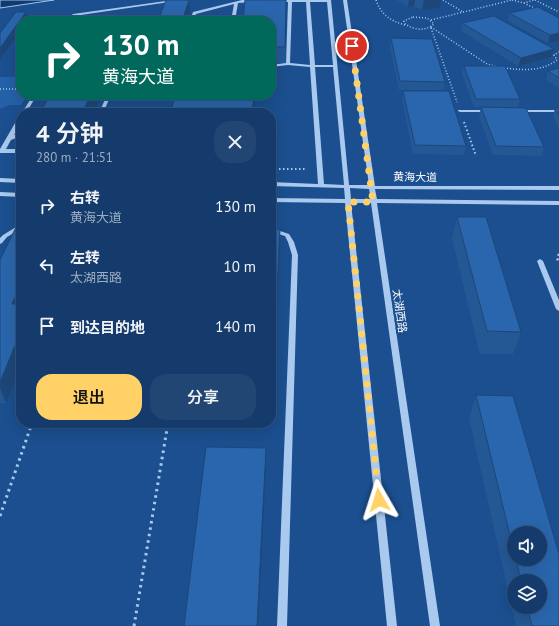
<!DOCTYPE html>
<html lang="zh">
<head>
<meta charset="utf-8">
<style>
  body { margin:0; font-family:"PT Sans","Noto Sans SC",sans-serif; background:#214673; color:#f1f3f6; height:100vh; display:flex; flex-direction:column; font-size:15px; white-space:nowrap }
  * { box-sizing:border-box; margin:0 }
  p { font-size:13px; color:#9dadc1 }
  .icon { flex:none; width:22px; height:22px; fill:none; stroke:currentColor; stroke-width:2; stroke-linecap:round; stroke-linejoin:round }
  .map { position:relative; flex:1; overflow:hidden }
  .panel { position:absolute; left:16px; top:108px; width:260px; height:320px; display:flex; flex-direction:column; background:#143b6b; border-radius:16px; box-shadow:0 4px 16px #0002,0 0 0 1px #33557e }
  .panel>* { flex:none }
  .banner { position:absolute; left:16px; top:16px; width:260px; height:84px; border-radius:16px; box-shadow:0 4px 16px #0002,0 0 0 1px #33557e; background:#00695c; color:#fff; overflow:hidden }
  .fabs { position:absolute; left:507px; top:526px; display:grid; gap:8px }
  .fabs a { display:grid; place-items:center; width:40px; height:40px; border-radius:50%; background:#143b6b; box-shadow:0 4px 16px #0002,0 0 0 1px #33557e; font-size:20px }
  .pin { position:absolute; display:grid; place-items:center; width:34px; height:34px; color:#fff; margin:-17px; border:2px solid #fff; border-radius:50%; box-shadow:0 1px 4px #0007 }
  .me { position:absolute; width:44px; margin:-22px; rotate:354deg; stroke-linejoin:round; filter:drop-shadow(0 0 3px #0008) }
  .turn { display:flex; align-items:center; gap:14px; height:84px; padding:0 20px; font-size:18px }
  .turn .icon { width:52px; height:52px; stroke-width:2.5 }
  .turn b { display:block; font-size:28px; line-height:34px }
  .round { display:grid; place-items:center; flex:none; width:42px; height:42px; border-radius:16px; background:#214673 }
  .summary { display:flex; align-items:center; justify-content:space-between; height:68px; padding:0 20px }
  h1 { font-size:24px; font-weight:600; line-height:30px }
  .button { display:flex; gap:8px; margin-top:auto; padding:8px 20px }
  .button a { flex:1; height:46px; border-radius:16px; background:#ffd166; color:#111; font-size:16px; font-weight:600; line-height:46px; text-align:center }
  .button a+a { background:#214673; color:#f1f3f6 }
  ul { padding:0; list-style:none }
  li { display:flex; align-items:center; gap:12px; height:60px; padding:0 20px }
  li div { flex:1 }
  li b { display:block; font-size:15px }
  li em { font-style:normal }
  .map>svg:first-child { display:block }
</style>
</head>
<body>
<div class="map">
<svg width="559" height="626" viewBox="0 0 559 626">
  <rect width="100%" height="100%" fill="#1b4f8f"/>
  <!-- green -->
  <path fill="#2461a8" d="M0,77H21V95H27L21,105H9L0,109Z"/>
  <!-- water -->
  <path fill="#123a6d" stroke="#9cc4f0" d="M0,0H54L0,8Z"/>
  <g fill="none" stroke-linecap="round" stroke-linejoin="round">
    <!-- path-far3 -->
    <path stroke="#a9c9ee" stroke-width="1.5" stroke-dasharray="1 2" stroke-linecap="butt" d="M376,0C381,15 391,21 405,25
      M443,0L463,12
      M512,0L524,3L534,0
      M535,0L559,12
      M524,3L536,9
      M413,17L427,18L434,24C425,32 413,30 404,23V21Z
      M431,20L512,0
      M431,27L487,64L499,67
      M431,28L457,102
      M504,68C523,70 541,72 557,60L554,55L559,52
      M0,89H21"/>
    <!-- path-far2 -->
    <path stroke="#a9c9ee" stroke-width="2" stroke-dasharray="1.5 2.5" stroke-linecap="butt" d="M464,122L476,156
      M271,169H306"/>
    <!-- path-far1 -->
    <path stroke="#a9c9ee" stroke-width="2.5" stroke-dasharray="2 3" stroke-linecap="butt" d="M559,254L557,258L559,263"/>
    <!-- path -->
    <path stroke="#a9c9ee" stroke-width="3" stroke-dasharray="2.5 4" stroke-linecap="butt" d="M0,516L32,423
      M134,626L168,423"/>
    <!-- minor -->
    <path fill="#a9c9ee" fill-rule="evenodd" d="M173,0H183L74,16L70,21H66L73,14Z
      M242,0H255L256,1L254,2L238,3L235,21H231L234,4L196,14L194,21H190L193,12Z
      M276,0H331L349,185H369L343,0H347L375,186H559V190L375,189L377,199L559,201V205L377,203L440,626H430L371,203H351L397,626H387L345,203L271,202V198L345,199L344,188L271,186V182L318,184L310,67L288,65L271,67V65L286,63L288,2H277L275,1ZM292,2H306L310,65L290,63ZM310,2H327L333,65H315ZM315,67H333L344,185L324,184ZM350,188L369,189L371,199H351Z
      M33,95H37L26,113H22Z
      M43,95H48C54,100 55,105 52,113H48L49,103Z
      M107,95H111L103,113H99Z
      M458,110H489L491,111L489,112H460L458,111Z
      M517,110H559V112H517Z
      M21,116V122L14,135L21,132V136L11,140L6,149H21V153H0V149L18,118Z
      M0,178L21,179V183L0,182Z
      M0,192L21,193V197L0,196Z
      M21,224V229L7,237L2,243L0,244V238L3,235Z
      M271,228L289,234L294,242L298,255L287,626H277L292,255L288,242L285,236L271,232Z
      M540,259L543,261L559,300V311L556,309L537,261Z"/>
  </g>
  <!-- wall -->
  <path fill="#245895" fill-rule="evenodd" d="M286,0L285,63L271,62V21Z
    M397,0H441L440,8L422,10L414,6L408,7Z
    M509,13L559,18V41L548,43L508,21Z
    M462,23L551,57L518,66L461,31Z
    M391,38L445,82L444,90H399L390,47Z
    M21,47V71H20L15,56Z
    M464,66L520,99L518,108L544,147L542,156L493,155L479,116L481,107H474L462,74Z
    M559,68V88L546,80L548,71Z
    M403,91L466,146L464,155L413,154L402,99Z
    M555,108H559V129L553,116Z
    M457,217L521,332L513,354H480L452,239Z
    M271,229L280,246L277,308H271Z
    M0,260L6,403H0Z
    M271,313H275V330L271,411Z
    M476,395L513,396L559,554V626H516L469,418ZM514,533H540V559H514ZM514,581H540V607H514Z
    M210,423H249L248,428L210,427Z"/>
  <!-- shaded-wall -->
  <path fill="#1d4779" d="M189,0L190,11L187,21H182Z
    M409,0H415L414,6L408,7Z
    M424,0H441L440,8L422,10Z
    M26,12L28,20V21H21V30L0,59V48Z
    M559,33V41L548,43L550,35Z
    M554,49L551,57L518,66L521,58Z
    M91,95H101L93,113H82Z
    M254,95H256L254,113H252Z
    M280,229V246L277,308V291Z
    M21,284V316L12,304Z
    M275,313V330L271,411V393Z
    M21,331V366L6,403L0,388V382Z
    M266,448V465L258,626H257Z"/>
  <!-- building -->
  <path fill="#2a66ad" stroke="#1d4779" d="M166,0H189L182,21H158Z
    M245,0H286L285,47H271V21H243Z
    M538,7L559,18V33L550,35L509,13Z
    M16,12H26L0,48V33Z
    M494,16L554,49L521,58L462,23Z
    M63,18H108L107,21H109H48L61,20Z
    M391,38L432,39L445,82L400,81Z
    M21,47V56H15Z
    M464,66H505L520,99H476Z
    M559,68V78L548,71Z
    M403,91H449L466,146L415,145Z
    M50,95H91L82,113H40Z
    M175,95H254L252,113H171Z
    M481,107L526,108L544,147L496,146Z
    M555,108H559V115Z
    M21,217V284L12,304H21V331L0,382V260Z
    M457,217H486L521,332L487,331Z
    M271,229H280L277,291H271Z
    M271,313H275L271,393Z
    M476,395L513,396L559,554V626H532L527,607H540V581H521L516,559H540V533H514V552Z
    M206,447L266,448L257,626H184Z"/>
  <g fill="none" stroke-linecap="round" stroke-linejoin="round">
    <!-- route -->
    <path stroke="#ffd166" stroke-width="7" stroke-dasharray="0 12.6" d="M352,46L373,202H348L379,500"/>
  </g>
  <g text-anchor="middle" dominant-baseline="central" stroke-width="4" stroke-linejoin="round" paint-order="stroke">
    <!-- street labels -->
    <g font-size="11" fill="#fff" stroke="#1b4f8f">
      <text transform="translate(415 177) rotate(1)">黄海大道</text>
      <text transform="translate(400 311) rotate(82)">太湖西路</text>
    </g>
  </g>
</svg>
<div class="fabs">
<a><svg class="icon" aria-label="sound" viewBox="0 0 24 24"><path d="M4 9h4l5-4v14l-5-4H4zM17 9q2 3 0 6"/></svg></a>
<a><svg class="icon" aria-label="layers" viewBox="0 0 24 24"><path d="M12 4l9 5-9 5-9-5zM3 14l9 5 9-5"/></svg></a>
</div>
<div class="pin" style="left:352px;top:46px;background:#d93025"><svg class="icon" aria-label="arrive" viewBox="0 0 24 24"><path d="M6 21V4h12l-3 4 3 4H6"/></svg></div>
<svg class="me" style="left:379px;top:500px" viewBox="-20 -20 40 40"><path d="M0-17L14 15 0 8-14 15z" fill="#ffd166" stroke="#fff" stroke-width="4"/></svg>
<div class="banner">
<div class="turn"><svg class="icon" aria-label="right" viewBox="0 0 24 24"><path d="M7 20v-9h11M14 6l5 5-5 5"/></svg><div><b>130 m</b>黄海大道</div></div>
</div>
<section class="panel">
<div class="summary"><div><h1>4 分钟</h1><p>280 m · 21:51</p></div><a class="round"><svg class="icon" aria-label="close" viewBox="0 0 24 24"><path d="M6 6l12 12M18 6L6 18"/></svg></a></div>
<ul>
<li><svg class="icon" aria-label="right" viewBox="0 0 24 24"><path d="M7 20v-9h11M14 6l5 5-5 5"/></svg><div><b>右转</b><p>黄海大道</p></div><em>130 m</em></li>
<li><svg class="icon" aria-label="left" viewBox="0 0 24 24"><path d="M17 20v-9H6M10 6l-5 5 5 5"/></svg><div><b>左转</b><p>太湖西路</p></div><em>10 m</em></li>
<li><svg class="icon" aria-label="arrive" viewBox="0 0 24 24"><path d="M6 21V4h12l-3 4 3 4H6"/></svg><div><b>到达目的地</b></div><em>140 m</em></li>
</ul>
<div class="button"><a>退出</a><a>分享</a></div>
</section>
</div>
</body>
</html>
